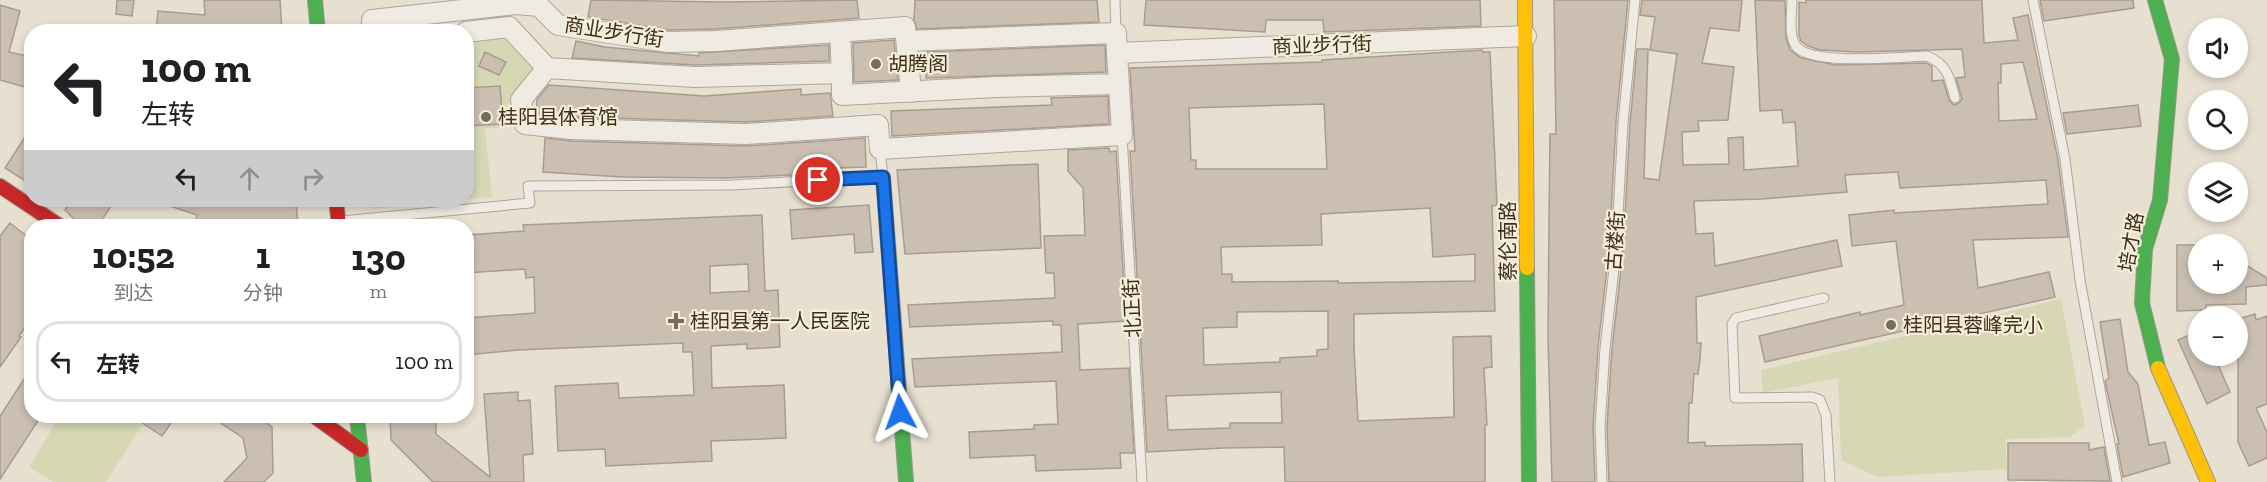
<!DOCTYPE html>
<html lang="zh">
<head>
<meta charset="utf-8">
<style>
  body { margin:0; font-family:"Zilla Slab","Noto Sans SC",serif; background:#f6f6f6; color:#202124; height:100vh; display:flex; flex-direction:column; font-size:22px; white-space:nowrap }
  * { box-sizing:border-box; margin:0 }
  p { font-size:20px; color:#757577 }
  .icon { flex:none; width:33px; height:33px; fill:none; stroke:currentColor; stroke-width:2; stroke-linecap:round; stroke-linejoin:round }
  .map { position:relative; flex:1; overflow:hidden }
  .sheet { position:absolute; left:24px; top:219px; width:450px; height:204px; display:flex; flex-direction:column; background:#fff; border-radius:24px; box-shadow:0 3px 9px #0003 }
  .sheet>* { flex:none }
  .top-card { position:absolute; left:24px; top:24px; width:450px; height:183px; border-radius:24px; box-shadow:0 3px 9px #0003; background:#fff; color:#202124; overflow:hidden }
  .tools { position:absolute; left:2188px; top:18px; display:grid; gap:12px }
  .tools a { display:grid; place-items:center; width:60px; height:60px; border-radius:50%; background:#fff; box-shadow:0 3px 9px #0003; font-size:30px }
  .pin { position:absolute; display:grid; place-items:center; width:51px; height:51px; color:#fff; margin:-26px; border:3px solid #fff; border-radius:50%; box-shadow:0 2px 6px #0007 }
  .me { position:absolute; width:66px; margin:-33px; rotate:356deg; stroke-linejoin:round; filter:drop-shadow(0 0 4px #0008) }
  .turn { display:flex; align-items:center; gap:21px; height:126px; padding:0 18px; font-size:27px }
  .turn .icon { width:78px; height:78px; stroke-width:2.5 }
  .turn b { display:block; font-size:42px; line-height:51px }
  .lanes { display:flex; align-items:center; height:57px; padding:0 18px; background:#0003; justify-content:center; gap:30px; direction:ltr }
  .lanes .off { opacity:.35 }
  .eta { display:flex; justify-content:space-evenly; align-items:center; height:102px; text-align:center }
  .eta b { font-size:36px; font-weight:800; line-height:42px }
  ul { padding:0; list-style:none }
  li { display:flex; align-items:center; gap:18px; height:81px; margin:0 12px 9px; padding:0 6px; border:3px solid #e0e0e0; border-radius:24px }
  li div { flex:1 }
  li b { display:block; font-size:22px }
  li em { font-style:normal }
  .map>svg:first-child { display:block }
</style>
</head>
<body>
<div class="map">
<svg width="2267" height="482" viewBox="0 0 2267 482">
  <rect width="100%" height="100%" fill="#e7e0d1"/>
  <!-- green -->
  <path fill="#d6d7b3" d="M501,32L538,69L506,108L507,127L485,129L492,197L467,199V37Z
    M370,200H466L371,209Z
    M2061,299L2085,426L2070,437L2005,439L2007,469L1877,477L1841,460L1838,378L1763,393L1761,370Z
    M60,416H128L142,425L106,482H53L29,467Z"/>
  <!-- building -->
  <path fill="#cbbfb2" stroke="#a89c90" stroke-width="1.5" fill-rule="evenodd" d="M117,0H134L132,16L116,14Z
    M204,0H280L282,32H156L158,11L205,15Z
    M591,0L723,2L857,0L859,18L715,29L669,30L588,17Z
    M915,0H1097L1099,22L917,29L914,20Z
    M1146,0H1480L1481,26L1324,32L1323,20H1266L1265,32L1144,25Z
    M1554,0H1628L1616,122L1609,250L1598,347L1593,427L1595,482H1552L1548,338L1549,220L1550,134H1556Z
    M1642,0H1742L1739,31L1710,28L1702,63L1734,67L1728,120L1698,121L1699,131L1682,132L1683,165L1729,164L1728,138L1743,137L1744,170L1798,166L1795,122L1783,123L1782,110L1760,111L1755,0L1785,1L1786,38L1790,50L1801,58L1836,65L1926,63L1932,66V81L1943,80L1949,100L1954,105L1959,103L1962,99L1956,78L1965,77L1962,49L1857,52L1820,50L1808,46L1801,41L1799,35V2L1806,3V0H1982L1984,43L2018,40L2013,18L2028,15L2058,160L2068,237L1973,240L1978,288L2049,272L2055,297L1765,362L1759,336L1860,312V315L1904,305L1896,241L1852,246L1849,215L1894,210V213L2048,204L2046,180L1900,188L1898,172L1845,175L1847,192L1762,199L1694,201L1696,234L1713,233L1715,266L1837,240L1842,266L1696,297L1697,343H1701L1700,359L1698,374H1694L1692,403H1689L1688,443L1705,442V446L1802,444L1803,482H1609L1607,427L1612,349L1623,251L1630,124L1637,49H1648L1644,178L1659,180L1677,54L1650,50L1655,17L1640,15ZM2023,62L2037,119L1999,121L1998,83H2001V64Z
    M2040,0H2133L2134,8L2044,21Z
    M0,5L20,11L9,52L32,57V89L0,80Z
    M894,40L898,80L854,82L853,43Z
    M576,41L605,47L699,56V53L829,45V61L695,65L572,58Z
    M1105,45L1106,72L926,78L927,52Z
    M1482,50L1483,52H1490L1497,205L1492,206L1495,311L1354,314V348L1358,421L1454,417L1453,337L1491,336L1492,367L1484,368L1487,425H1485V482H1285L1284,447L1223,448L1147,452L1130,151H1135L1130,68L1322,62V60ZM1324,104L1327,169H1196V160H1191L1189,108ZM1430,208L1433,257L1475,254V281L1338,283V281L1232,282V274H1222L1221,247L1322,245L1321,214ZM1328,311V349L1317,350V356L1280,358V362L1204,365L1203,328L1237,327V312ZM1281,392L1282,423H1230V428L1168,430L1166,396Z
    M485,52L506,62L499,75L479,66Z
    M549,85L704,96L801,89V95L830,93L833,116L746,122L572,117L536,113L537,99Z
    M500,86L503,124L466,126V88Z
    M1108,96L1109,124L892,136L891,111L1052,105L1051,98Z
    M2138,105L2141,126L2067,134L2063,113Z
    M32,126V185L5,168Z
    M545,138L571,141L746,146L865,138L866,167L836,168V173L724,178L623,177L543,172Z
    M1109,148L1110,152L1116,151L1126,321L1078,324L1080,370L1129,368L1134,453H1120L1121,468L1036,471L1035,455L970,458L969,432L1034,429V425L1058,424L1056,381L915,387L912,359L1062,352L1061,325H1053V321L910,327L908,305L1055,298L1054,273H1046L1044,236L1085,235L1083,188L1068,171V150Z
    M1038,164L1041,248L905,254L897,170Z
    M71,200H115L98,226H81L75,223L74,219L65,210Z
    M158,200H296L298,226H214L196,220L197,215L158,202Z
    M869,205L873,252L855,253L854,234L792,239L790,210Z
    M762,215L765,291L778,290L780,347L747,349V344L711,346L712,388L784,385L786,438L711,441L712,461L606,466L605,449L558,451L555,386L618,383L619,398L694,395L692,352H683V343L518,350L466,355V318L535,313L534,277L526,278L525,269L466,273V235L524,231L523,225ZM748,264L749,291L710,293V266Z
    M10,223L32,240V317L19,336L21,337L0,367V236Z
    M2177,245H2199V284H2238V260L2267,278V285L2246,287V304L2206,305V310L2177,311Z
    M2255,314L2256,320L2267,316V404L2256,408L2267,432V458L2249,466L2238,442V319Z
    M2120,319L2128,372L2138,384L2149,445L2165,442L2170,463L2123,477L2117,444H2119L2105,381L2109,378L2100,322Z
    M2199,331V356H2214L2230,392L2207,404L2178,340Z
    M32,367V416H41L0,479V416Z
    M518,392V401L530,400L533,454L523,455L524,482H433L391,440L390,416H436V434L490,477L484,394Z
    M132,416H176L162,436Z
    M210,416H257L272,427L273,473L264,482H224L247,458L243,438Z
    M2008,443H2089V450L2104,447L2110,481L2008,480Z"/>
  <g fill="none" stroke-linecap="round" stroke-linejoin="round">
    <defs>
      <path id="lane" d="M1115,0L1116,33
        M1792,0C1792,13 1788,35 1796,46C1810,66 1901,57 1927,56C1947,64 1950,78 1955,98
        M2033,0L2065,159L2080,280L2117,482
        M1122,135L1142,482
        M341,221L530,203L528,186L731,185L883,177L880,149
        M1824,298L1736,318L1732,324L1735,398L1812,397L1820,400L1826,415L1830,482
        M1602,482L1600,427L1605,348L1616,251L1623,123L1635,0"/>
      <path id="street" d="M372,32V20L516,4L539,6L558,25L668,42L716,41L905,27L911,92
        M466,32L509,27L547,68L695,77L842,73V95L996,87L1119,84
        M840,32L842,73
        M907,41L1116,33L1117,53L1526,36
        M547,68L521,100L525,124L571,129L746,134L878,125L880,149L1122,135L1117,53"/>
      <path id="fast" d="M315,0L318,32
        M2155,0L2172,59L2160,200L2145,249L2142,303L2158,368
        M883,177L906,482
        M1527,268L1529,482
        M357,416L364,482"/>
      <path id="slow" d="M1525,0L1527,268
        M2158,368L2208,482"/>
      <path id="jam" d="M0,186L60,226
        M336,200L339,226
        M314,416L361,450"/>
    </defs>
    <!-- lane casing -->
    <use href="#lane" stroke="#ada599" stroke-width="11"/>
    <!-- street casing -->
    <use href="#street" stroke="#ada599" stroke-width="22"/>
    <!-- fast casing -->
    <use href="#fast" stroke="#9c958a" stroke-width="16"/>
    <!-- slow casing -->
    <use href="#slow" stroke="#9c958a" stroke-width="16"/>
    <!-- jam casing -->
    <use href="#jam" stroke="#9c958a" stroke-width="16"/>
    <!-- lane -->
    <use href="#lane" stroke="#efebe3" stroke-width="9"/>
    <!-- street -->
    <use href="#street" stroke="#efebe3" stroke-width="20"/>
    <!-- fast -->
    <use href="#fast" stroke="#4caf50" stroke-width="14"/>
    <!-- slow -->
    <use href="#slow" stroke="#ffc107" stroke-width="14"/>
    <!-- jam -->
    <use href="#jam" stroke="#c62828" stroke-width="14"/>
  </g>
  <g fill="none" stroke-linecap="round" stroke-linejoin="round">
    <defs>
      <path id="route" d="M818,180L883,177L900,412"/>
    </defs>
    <!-- route casing -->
    <use href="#route" stroke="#114b97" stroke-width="15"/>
    <!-- route -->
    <use href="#route" stroke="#1a73e8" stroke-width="10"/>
  </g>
  <!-- markers -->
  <g fill="#786c5e" stroke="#f7eed8" stroke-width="2">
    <circle cx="876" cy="64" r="6"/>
    <circle cx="486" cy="117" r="6"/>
    <path d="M673 312h6v6h6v6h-6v6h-6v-6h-6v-6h6z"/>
    <circle cx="1891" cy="325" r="6"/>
  </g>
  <g text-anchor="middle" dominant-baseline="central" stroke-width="4.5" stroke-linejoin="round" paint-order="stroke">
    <!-- street labels -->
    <g font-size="20" fill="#3d2e20" stroke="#f7eed8">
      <text transform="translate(614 32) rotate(9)">商业步行街</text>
      <text transform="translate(1322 45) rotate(-2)">商业步行街</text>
      <text transform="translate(1508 241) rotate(-90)">蔡伦南路</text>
      <text transform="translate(1615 241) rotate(-86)">古楼街</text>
      <text transform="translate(2131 242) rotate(-80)">培才路</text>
      <text transform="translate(1132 308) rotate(-93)">北正街</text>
    </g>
    <!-- poi labels -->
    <g font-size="20" fill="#3d2e20" stroke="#f7eed8" text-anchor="start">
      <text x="888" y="64">胡腾阁</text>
      <text x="498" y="117">桂阳县体育馆</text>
      <text x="690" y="321">桂阳县第一人民医院</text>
      <text x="1903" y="325">桂阳县蓉峰完小</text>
    </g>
  </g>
</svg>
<div class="tools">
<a><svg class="icon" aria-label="sound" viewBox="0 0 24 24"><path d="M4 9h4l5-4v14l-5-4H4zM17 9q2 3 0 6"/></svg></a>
<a><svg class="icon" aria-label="search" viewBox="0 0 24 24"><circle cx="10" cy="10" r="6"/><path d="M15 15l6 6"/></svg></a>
<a><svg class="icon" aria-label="layers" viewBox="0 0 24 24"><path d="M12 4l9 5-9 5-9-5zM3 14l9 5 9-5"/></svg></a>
<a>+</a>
<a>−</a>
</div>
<div class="pin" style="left:818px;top:180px;background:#d93025"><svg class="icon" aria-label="arrive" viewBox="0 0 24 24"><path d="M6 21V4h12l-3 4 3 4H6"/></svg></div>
<svg class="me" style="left:900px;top:412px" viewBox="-20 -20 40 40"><path d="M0-17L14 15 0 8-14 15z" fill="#1a73e8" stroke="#fff" stroke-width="4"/></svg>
<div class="top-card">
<div class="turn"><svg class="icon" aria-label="left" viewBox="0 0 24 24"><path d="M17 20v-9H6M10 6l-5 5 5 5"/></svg><div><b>100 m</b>左转</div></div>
<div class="lanes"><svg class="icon" aria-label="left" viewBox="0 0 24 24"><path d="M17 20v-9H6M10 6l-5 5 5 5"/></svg><svg class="icon off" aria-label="ahead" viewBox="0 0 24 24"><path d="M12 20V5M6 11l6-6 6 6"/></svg><svg class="icon off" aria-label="right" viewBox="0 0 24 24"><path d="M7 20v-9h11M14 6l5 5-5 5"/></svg></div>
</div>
<section class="sheet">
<div class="eta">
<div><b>10:52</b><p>到达</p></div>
<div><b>1</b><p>分钟</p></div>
<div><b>130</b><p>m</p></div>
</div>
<ul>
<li><svg class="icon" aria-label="left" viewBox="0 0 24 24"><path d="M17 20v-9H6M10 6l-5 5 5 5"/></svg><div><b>左转</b></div><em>100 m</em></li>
</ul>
</section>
</div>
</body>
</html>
